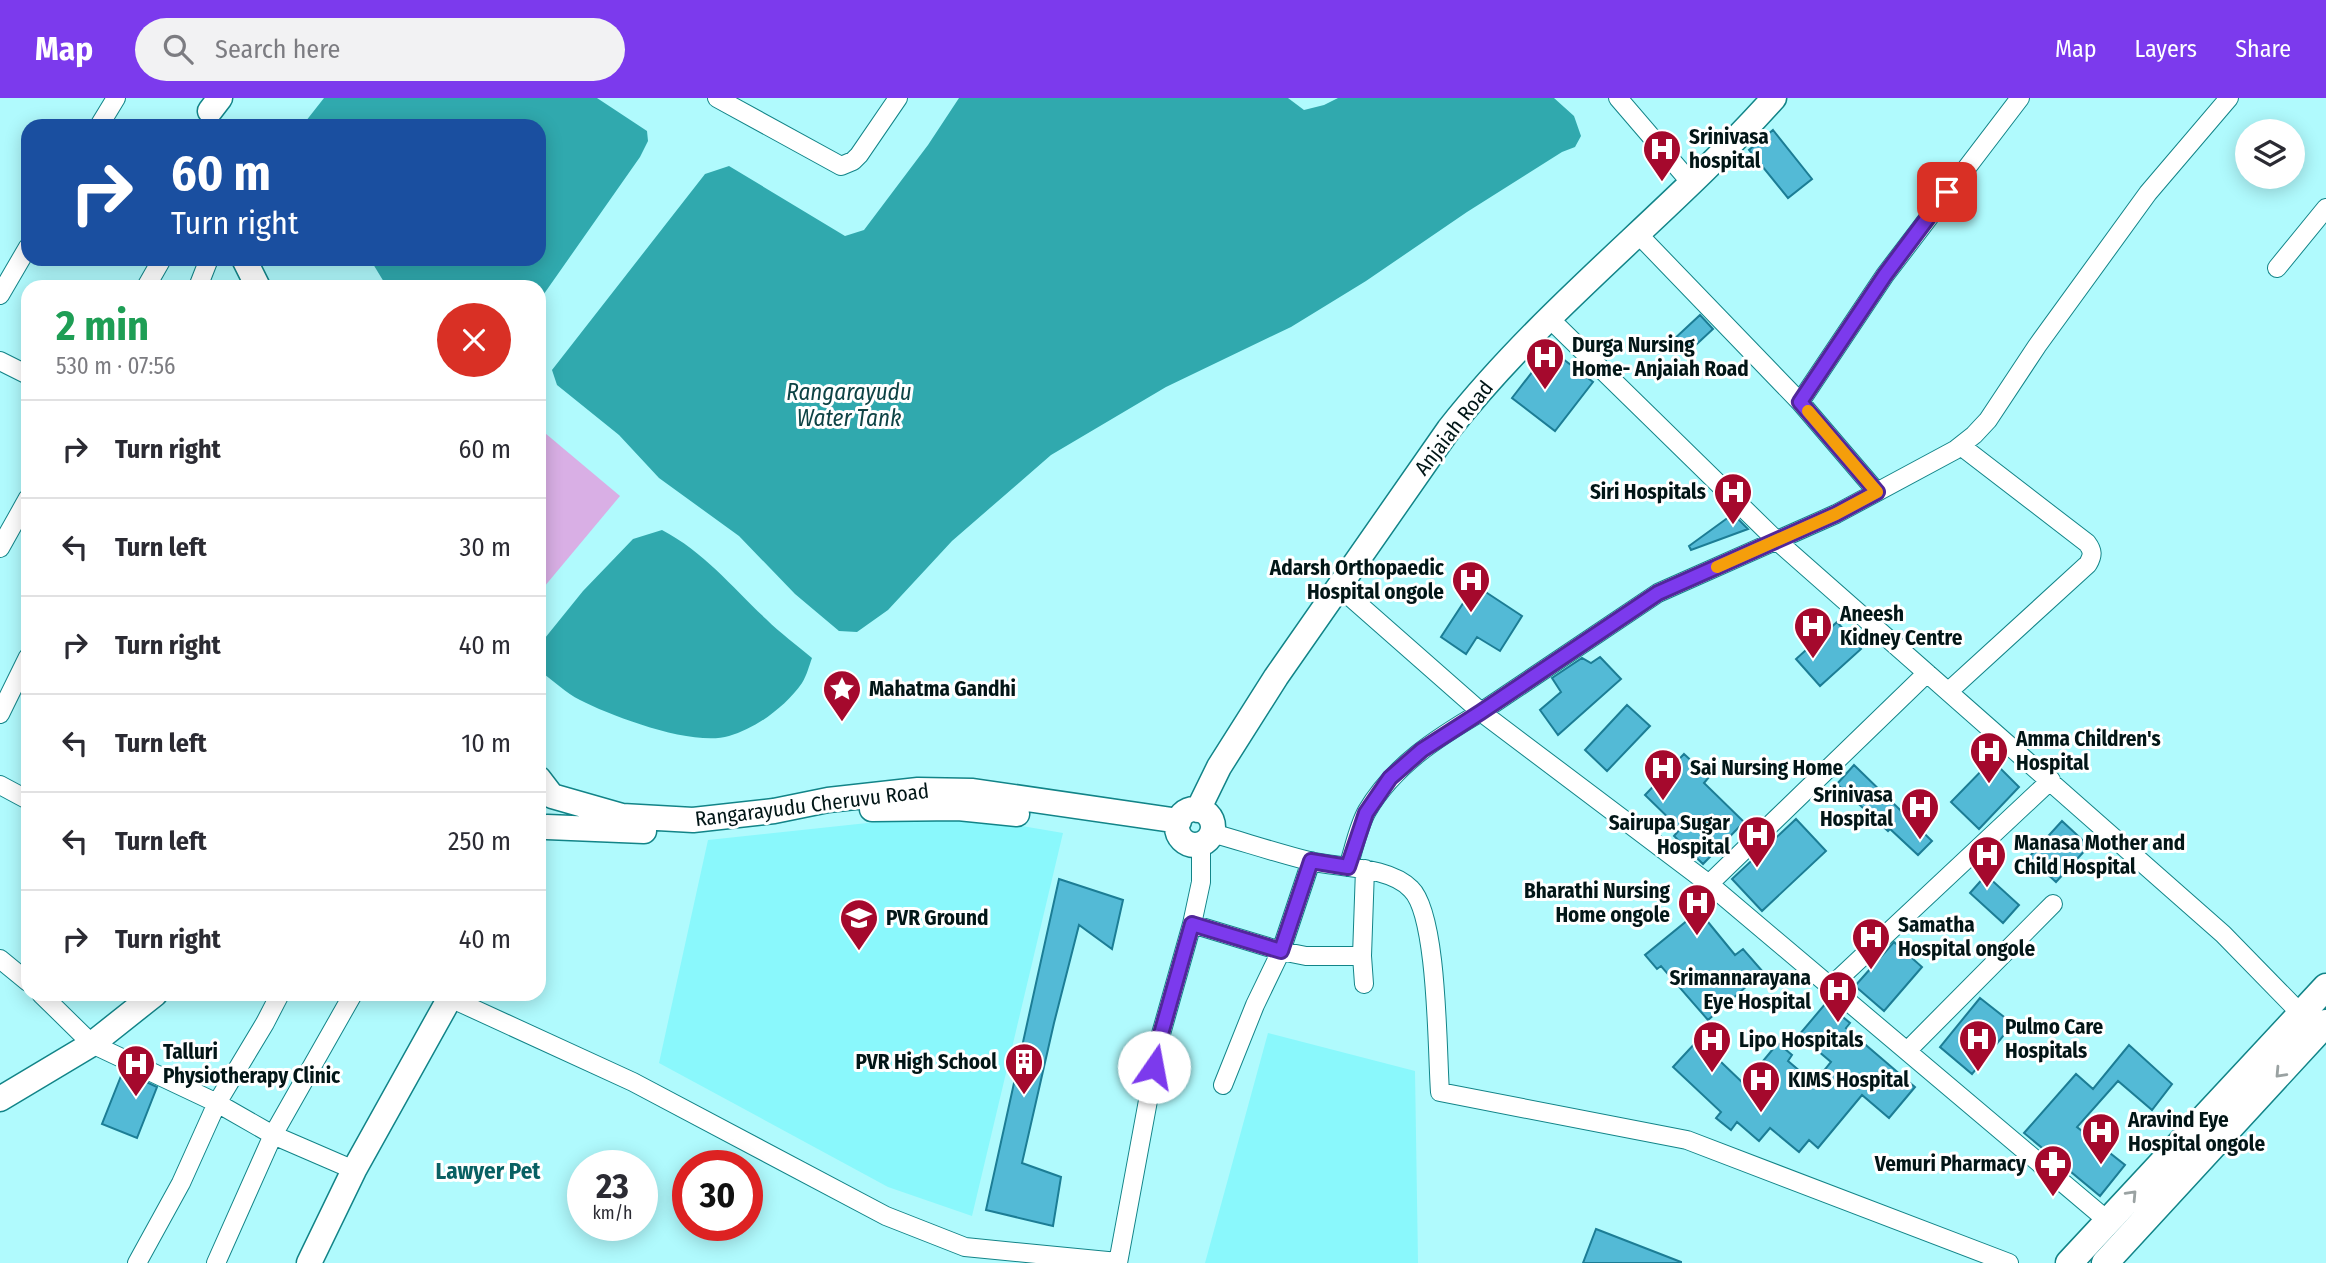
<!DOCTYPE html>
<html lang="en">
<head>
<meta charset="utf-8">
<style>
  body { margin:0; font-family:"Fira Sans Condensed",sans-serif; background:#f2f2f3; color:#2b2b33; height:100vh; display:flex; flex-direction:column; font-size:26px; white-space:nowrap }
  * { box-sizing:border-box; margin:0 }
  p { font-size:23px; color:#7c7c81 }
  .icon { flex:none; width:38px; height:38px; fill:none; stroke:currentColor; stroke-width:2; stroke-linecap:round; stroke-linejoin:round }
  .map { position:relative; flex:1; overflow:hidden }
  .panel { position:absolute; left:21px; top:182px; width:525px; height:721px; display:flex; flex-direction:column; background:#fff; border-radius:21px; box-shadow:0 4px 18px #0003 }
  .panel>* { flex:none }
  .hud { position:absolute; left:21px; top:21px; width:525px; height:147px; border-radius:21px; box-shadow:0 4px 18px #0003; background:#1a4fa0; color:#fff; overflow:hidden }
  .buttons { position:absolute; left:2235px; top:21px; display:grid; gap:14px }
  .buttons a { display:grid; place-items:center; width:70px; height:70px; border-radius:50%; background:#fff; box-shadow:0 4px 18px #0003; font-size:35px }
  .speed { position:absolute; left:567px; top:1052px; display:flex; gap:14px; font-size:35px; font-weight:700; text-align:center }
  .speed>* { display:grid; place-content:center; width:91px; height:91px; border-radius:50%; background:#fff; box-shadow:0 4px 18px #0003; line-height:1 }
  .speed small { font-size:18px; font-weight:400 }
  .speed .limit { border:10px solid #d22; background:#fff; color:#111 }
  .pin { position:absolute; display:grid; place-items:center; width:60px; height:60px; color:#fff; margin:-30px; border-radius:14px; box-shadow:0 4px 10px #0006 }
  .me { position:absolute; width:77px; margin:-38px; rotate:12deg; stroke-linejoin:round; filter:drop-shadow(0 0 5px #0008) }
  .turn { display:flex; align-items:center; gap:24px; height:147px; padding:0 35px; font-size:32px }
  .turn .icon { width:91px; height:91px; stroke-width:2.5 }
  .turn b { display:block; font-size:49px; line-height:60px }
  .round { display:grid; place-items:center; flex:none; width:74px; height:74px; border-radius:37px; background:#f2f2f3 }
  .summary { display:flex; align-items:center; justify-content:space-between; height:119px; padding:0 35px }
  h1 { font-size:42px; font-weight:700; line-height:52px; color:#1e9e55 }
  ul { padding:0; list-style:none }
  li { display:flex; align-items:center; gap:21px; height:98px; padding:0 35px; border-top:2px solid #e1e1e2 }
  li div { flex:1 }
  li b { display:block; font-size:26px }
  li em { font-style:normal }
  header { display:flex; align-items:center; gap:42px; box-sizing:border-box; height:98px; padding:0 35px; background:#7c3aed; color:#fff }
  header strong { font-size:33px }
  nav { display:flex; gap:38px; margin-inline-start:auto; font-size:24px }
  .search { width:490px; height:63px; background:#f2f2f3; display:flex; align-items:center; gap:18px; box-sizing:border-box; padding:0 24px; border-radius:38px; color:#7c7c81; font-size:26px }
  .map>svg:first-child { display:block }
</style>
</head>
<body>
<header>
<strong>Map</strong>
<div class="search"><svg class="icon" aria-label="search" viewBox="0 0 24 24"><circle cx="10" cy="10" r="6"/><path d="M15 15l6 6"/></svg>Search here</div>
<nav><a>Map</a><a>Layers</a><a>Share</a></nav>
</header>
<div class="map">
<svg width="2326" height="1165" viewBox="0 0 2326 1165">
  <rect width="100%" height="100%" fill="#b0fafd"/>
  <!-- built -->
  <path fill="#8af8fc" d="M982,721L1063,735L972,1118L888,1089L659,965L708,742L886,723Z
    M1268,935L1415,973L1418,1165H1205Z"/>
  <!-- green -->
  <path fill="#d9afe5" d="M539,330L620,398L539,495Z"/>
  <!-- water -->
  <path fill="#30a9ae" d="M324,0H597L647,33L648,43L640,59L539,203V189H387L370,161H539V28H302Z
    M959,0H1288L1304,12L1324,7L1338,0H1554L1574,18L1581,38L1575,49L1562,54L1467,114L1366,183L1291,229L1166,289L1051,357L952,443L888,512L857,534L839,533L795,496L739,438L659,380L619,337L557,287L552,272L705,76L729,68L845,138L864,132L928,47Z
    M662,432C704,454 732,489 766,521C780,535 797,547 812,560C809,568 807,577 802,585C786,608 757,630 729,638C694,649 613,619 580,602C566,595 554,583 541,574L539,552L545,540L583,493L633,441Z"/>
  <!-- building -->
  <path fill="#53bad6" stroke="#1c7d95" stroke-width="2" d="M1773,32L1812,81L1788,100L1749,52Z
    M1700,217L1713,231L1685,257L1672,243Z
    M1550,251L1593,284L1555,333L1512,300Z
    M1733,416L1748,431L1691,452L1689,448Z
    M1475,487L1522,518L1500,553L1477,539L1466,556L1441,539Z
    M1837,524L1861,551L1820,588L1796,561Z
    M1600,559L1621,581L1558,637L1540,612L1561,594L1552,580L1582,560L1591,565Z
    M1627,607L1650,628L1607,673L1585,652Z
    M1684,656L1709,679L1704,685L1744,724L1703,766L1674,738L1680,731L1645,697Z
    M1992,662L2019,689L1979,731L1951,704Z
    M1854,667L1932,743L1918,757L1890,731L1888,733L1837,686Z
    M1796,721L1826,753L1762,813L1732,781Z
    M2062,723L2089,748L2056,784L2029,759Z
    M1986,777L2019,807L2003,825L1970,795Z
    M1059,781L1123,802L1112,851L1079,827L1054,925L1022,1065L1061,1079L1053,1128L986,1112Z
    M1699,813L1735,857L1743,851L1763,874L1708,922L1661,868L1657,871L1645,857Z
    M1894,844L1922,869L1884,913L1855,888Z
    M1980,900L2013,926L1972,976L1940,949Z
    M1826,905L1850,925L1846,930L1915,989L1889,1020L1862,997L1818,1050L1809,1042L1799,1054L1770,1030L1759,1043L1737,1024L1731,1032L1716,1020L1721,1014L1673,969L1698,942L1744,986L1778,945L1792,957L1788,963L1814,985L1831,964L1799,937Z
    M2129,947L2172,986L2152,1012L2118,983L2077,1029L2125,1067L2100,1098L2024,1035L2076,976L2093,991Z
    M123,973L157,989L137,1040L102,1026Z
    M1596,1131L1681,1164V1165H1583Z"/>
  <g fill="none" stroke-linecap="round" stroke-linejoin="round">
    <defs>
      <path id="street" d="M717,0L841,68L853,63L859,57L898,0
        M1618,0L1691,85
        M99,28L116,0
        M1638,136L1800,304L1877,394
        M2277,170L2326,110
        M146,189L162,161
        M198,189L209,161
        M0,197L28,149
        M1549,220L1776,442L2223,836L2308,923
        M0,263L28,277
        M1800,304L1885,177L2020,0
        M0,450L28,400
        M1339,489L1481,614L1658,495L1836,416L1955,352L1974,337L1988,322L2037,248L2148,95L2229,0
        M1949,593L2088,466C2093,457 2093,453 2087,445L1961,348
        M0,616L28,559
        M0,687L28,702
        M1212,735C1244,744 1277,755 1309,763C1339,770 1389,768 1411,791C1438,817 1437,953 1440,994L1687,1042L2009,1165
        M1348,769C1354,751 1358,729 1367,713C1394,667 1437,640 1481,614L1709,786L2108,1123
        M1709,786L1927,575
        M1192,826L1281,853L1306,858H1362
        M0,861L28,884
        M1364,886L1362,858L1365,771
        M1830,889L2051,682
        M41,896L92,946L217,1005L273,1037L354,1072
        M450,900L633,984L886,1118L965,1149L1118,1164
        M1907,953L2053,806
        M1223,987L1255,907L1281,853L1311,763
        M137,1165L181,1085L217,1005L265,925L280,896
        M216,1165L273,1037L353,896
        M1118,1165L1159,943L1192,826L1201,784V746"/>
      <path id="secondary" d="M210,13L220,0
        M244,161L258,189
        M539,681L552,698L622,718L693,722L774,713L828,702L918,692L973,693L1179,723
        M872,711L958,710L1017,716
        M1177 729a18 18 0 1 1 36 0a18 18 0 1 1-36 0Z
        M1198,712L1219,669L1276,579L1449,331C1545,209 1671,115 1774,0
        M547,729L644,733
        M0,1001L92,946L155,896
        M309,1165L354,1072L452,896"/>
      <path id="primary" d="M2069,1165L2326,889
        M2105,1165L2326,925"/>
    </defs>
    <!-- street casing -->
    <use href="#street" stroke="#128488" stroke-width="20"/>
    <!-- secondary casing -->
    <use href="#secondary" stroke="#128488" stroke-width="27"/>
    <!-- primary casing -->
    <use href="#primary" stroke="#128488" stroke-width="29"/>
    <!-- street -->
    <use href="#street" stroke="#fff" stroke-width="18"/>
    <!-- secondary -->
    <use href="#secondary" stroke="#fff" stroke-width="24"/>
    <!-- primary -->
    <use href="#primary" stroke="#fff" stroke-width="26"/>
  </g>
  <!-- one-way arrows -->
  <defs><path id="oneway-chevron" d="M-2-3.5L2.5 0L-2 3.5" fill="none" stroke-width="1.6" stroke-linecap="round" stroke-linejoin="round" transform="scale(1.75)"/></defs>
  <g stroke="#9aa2a2">
    <use href="#oneway-chevron" transform="translate(2280 975) rotate(133)"/>
    <use href="#oneway-chevron" transform="translate(2132 1097) rotate(-47)"/>
  </g>
  <g fill="none" stroke-linecap="round" stroke-linejoin="round">
    <defs>
      <path id="route" d="M1154,969L1159,943L1192,826L1281,853L1311,763L1348,769L1366,715L1390,680L1422,652L1481,614L1658,495L1836,416L1877,394L1800,304L1885,177L1947,94"/>
    </defs>
    <!-- route casing -->
    <use href="#route" stroke="#51269a" stroke-width="18"/>
    <!-- route -->
    <use href="#route" stroke="#7c3aed" stroke-width="12"/>
    <!-- slow -->
    <path stroke="#f59e0b" stroke-width="12" d="M1717,469L1836,416L1877,394L1808,313"/>
  </g>
  <!-- icons -->
  <defs>
    <symbol id="hospital-pin" viewBox="-11 -11 22 30"><path d="M0 17L-7.5 6A9.5 9.5 0 1 1 7.5 6Z" fill="#a5092d" stroke="#fff"/><path d="M-5-5h3v3.5h4V-5h3V5h-3V1.5h-4V5h-3Z" fill="#fff"/></symbol>
    <symbol id="sight-pin" viewBox="-11 -11 22 30"><path d="M0 17L-7.5 6A9.5 9.5 0 1 1 7.5 6Z" fill="#a5092d" stroke="#fff"/><path d="M0-6L1.8-2.2L6-1.7L2.9 1.2L3.7 5.4L0 3.3L-3.7 5.4L-2.9 1.2L-6-1.7L-1.8-2.2Z" fill="#fff"/></symbol>
    <symbol id="school-pin" viewBox="-11 -11 22 30"><path d="M0 17L-7.5 6A9.5 9.5 0 1 1 7.5 6Z" fill="#a5092d" stroke="#fff"/><path d="M0-5L7-2L0 1L-7-2ZM-4 1L0 2.5L4 1V4Q0 6-4 4Z" fill="#fff"/></symbol>
    <symbol id="building-pin" viewBox="-11 -11 22 30"><path d="M0 17L-7.5 6A9.5 9.5 0 1 1 7.5 6Z" fill="#a5092d" stroke="#fff"/><path d="M-4-6H4V6H1V3H-1V6H-4ZM-2.5-4.3h1.7v1.8h-1.7ZM.8-4.3h1.7v1.8H.8ZM-2.5-1h1.7V.8h-1.7ZM.8-1h1.7V.8H.8Z" fill="#fff"/></symbol>
    <symbol id="pharmacy-pin" viewBox="-11 -11 22 30"><path d="M0 17L-7.5 6A9.5 9.5 0 1 1 7.5 6Z" fill="#a5092d" stroke="#fff"/><path d="M-2-6h4v4h4v4h-4v4h-4v-4h-4v-4h4Z" fill="#fff"/></symbol>
  </defs>
  <g fill-rule="evenodd">
    <use href="#hospital-pin" x="1640" y="29" width="44" height="60"/>
    <use href="#hospital-pin" x="1523" y="237" width="44" height="60"/>
    <use href="#hospital-pin" x="1711" y="372" width="44" height="60"/>
    <use href="#hospital-pin" x="1449" y="460" width="44" height="60"/>
    <use href="#hospital-pin" x="1791" y="506" width="44" height="60"/>
    <use href="#sight-pin" x="820" y="569" width="44" height="60"/>
    <use href="#hospital-pin" x="1967" y="631" width="44" height="60"/>
    <use href="#hospital-pin" x="1641" y="648" width="44" height="60"/>
    <use href="#hospital-pin" x="1898" y="687" width="44" height="60"/>
    <use href="#hospital-pin" x="1735" y="715" width="44" height="60"/>
    <use href="#hospital-pin" x="1965" y="735" width="44" height="60"/>
    <use href="#hospital-pin" x="1675" y="783" width="44" height="60"/>
    <use href="#school-pin" x="837" y="798" width="44" height="60"/>
    <use href="#hospital-pin" x="1849" y="817" width="44" height="60"/>
    <use href="#hospital-pin" x="1816" y="870" width="44" height="60"/>
    <use href="#hospital-pin" x="1956" y="919" width="44" height="60"/>
    <use href="#hospital-pin" x="1690" y="920" width="44" height="60"/>
    <use href="#building-pin" x="1002" y="942" width="44" height="60"/>
    <use href="#hospital-pin" x="114" y="944" width="44" height="60"/>
    <use href="#hospital-pin" x="1739" y="960" width="44" height="60"/>
    <use href="#hospital-pin" x="2079" y="1012" width="44" height="60"/>
    <use href="#pharmacy-pin" x="2031" y="1044" width="44" height="60"/>
  </g>
  <g text-anchor="middle" dominant-baseline="central" stroke-width="6" stroke-linejoin="round" paint-order="stroke">
    <!-- poi labels -->
    <g font-size="21" font-weight="bold" fill="#021617" stroke="#fff" text-anchor="start">
      <text x="1689" y="39">Srinivasa<tspan x="1689" dy="24">hospital</tspan></text>
      <text x="1572" y="247">Durga Nursing<tspan x="1572" dy="24">Home- Anjaiah Road</tspan></text>
      <text x="1706" y="394" text-anchor="end">Siri Hospitals</text>
      <text x="1444" y="470" text-anchor="end">Adarsh Orthopaedic<tspan x="1444" dy="24">Hospital ongole</tspan></text>
      <text x="1840" y="516">Aneesh<tspan x="1840" dy="24">Kidney Centre</tspan></text>
      <text x="869" y="591">Mahatma Gandhi</text>
      <text x="2016" y="641">Amma Children's<tspan x="2016" dy="24">Hospital</tspan></text>
      <text x="1690" y="670">Sai Nursing Home</text>
      <text x="1893" y="697" text-anchor="end">Srinivasa<tspan x="1893" dy="24">Hospital</tspan></text>
      <text x="1730" y="725" text-anchor="end">Sairupa Sugar<tspan x="1730" dy="24">Hospital</tspan></text>
      <text x="2014" y="745">Manasa Mother and<tspan x="2014" dy="24">Child Hospital</tspan></text>
      <text x="1670" y="793" text-anchor="end">Bharathi Nursing<tspan x="1670" dy="24">Home ongole</tspan></text>
      <text x="886" y="820">PVR Ground</text>
      <text x="1898" y="827">Samatha<tspan x="1898" dy="24">Hospital ongole</tspan></text>
      <text x="1811" y="880" text-anchor="end">Srimannarayana<tspan x="1811" dy="24">Eye Hospital</tspan></text>
      <text x="2005" y="929">Pulmo Care<tspan x="2005" dy="24">Hospitals</tspan></text>
      <text x="1739" y="942">Lipo Hospitals</text>
      <text x="163" y="954">Talluri<tspan x="163" dy="24">Physiotherapy Clinic</tspan></text>
      <text x="997" y="964" text-anchor="end">PVR High School</text>
      <text x="1788" y="982">KIMS Hospital</text>
      <text x="2128" y="1022">Aravind Eye<tspan x="2128" dy="24">Hospital ongole</tspan></text>
      <text x="2026" y="1066" text-anchor="end">Vemuri Pharmacy</text>
    </g>
    <!-- street labels -->
    <g font-size="21" fill="#021617" stroke="#fff">
      <text transform="translate(1454 330) rotate(-52)">Anjaiah Road</text>
      <text transform="translate(812 707) rotate(-7)">Rangarayudu Cheruvu Road</text>
    </g>
    <!-- water labels -->
    <g font-size="23" font-style="italic" fill="#0e4345" stroke="#fff">
      <text x="849" y="294">Rangarayudu<tspan x="849" dy="26">Water Tank</tspan></text>
    </g>
    <!-- neighbourhood labels -->
    <g font-size="23" font-weight="bold" fill="#096063" stroke="#fff">
      <text x="488" y="1073">Lawyer Pet</text>
    </g>
  </g>
</svg>
<div class="buttons">
<a><svg class="icon" aria-label="layers" viewBox="0 0 24 24"><path d="M12 4l9 5-9 5-9-5zM3 14l9 5 9-5"/></svg></a>
</div>
<div class="speed"><div>23<small>km/h</small></div><div class="limit">30</div></div>
<div class="pin" style="left:1947px;top:94px;background:#d93025"><svg class="icon" aria-label="arrive" viewBox="0 0 24 24"><path d="M6 21V4h12l-3 4 3 4H6"/></svg></div>
<svg class="me" style="left:1154px;top:969px" viewBox="-20 -20 40 40"><circle r="19" fill="#fff"/><path d="M0-13L10 11 0 6-10 11z" fill="#7c3aed"/></svg>
<div class="hud">
<div class="turn"><svg class="icon" aria-label="right" viewBox="0 0 24 24"><path d="M7 20v-9h11M14 6l5 5-5 5"/></svg><div><b>60 m</b>Turn right</div></div>
</div>
<section class="panel">
<div class="summary"><div><h1>2 min</h1><p>530 m · 07:56</p></div><a class="round" style="background:#d93025;color:#fff"><svg class="icon" aria-label="close" viewBox="0 0 24 24"><path d="M6 6l12 12M18 6L6 18"/></svg></a></div>
<ul>
<li><svg class="icon" aria-label="right" viewBox="0 0 24 24"><path d="M7 20v-9h11M14 6l5 5-5 5"/></svg><div><b>Turn right</b></div><em>60 m</em></li>
<li><svg class="icon" aria-label="left" viewBox="0 0 24 24"><path d="M17 20v-9H6M10 6l-5 5 5 5"/></svg><div><b>Turn left</b></div><em>30 m</em></li>
<li><svg class="icon" aria-label="right" viewBox="0 0 24 24"><path d="M7 20v-9h11M14 6l5 5-5 5"/></svg><div><b>Turn right</b></div><em>40 m</em></li>
<li><svg class="icon" aria-label="left" viewBox="0 0 24 24"><path d="M17 20v-9H6M10 6l-5 5 5 5"/></svg><div><b>Turn left</b></div><em>10 m</em></li>
<li><svg class="icon" aria-label="left" viewBox="0 0 24 24"><path d="M17 20v-9H6M10 6l-5 5 5 5"/></svg><div><b>Turn left</b></div><em>250 m</em></li>
<li><svg class="icon" aria-label="right" viewBox="0 0 24 24"><path d="M7 20v-9h11M14 6l5 5-5 5"/></svg><div><b>Turn right</b></div><em>40 m</em></li>
</ul>
</section>
</div>
</body>
</html>
